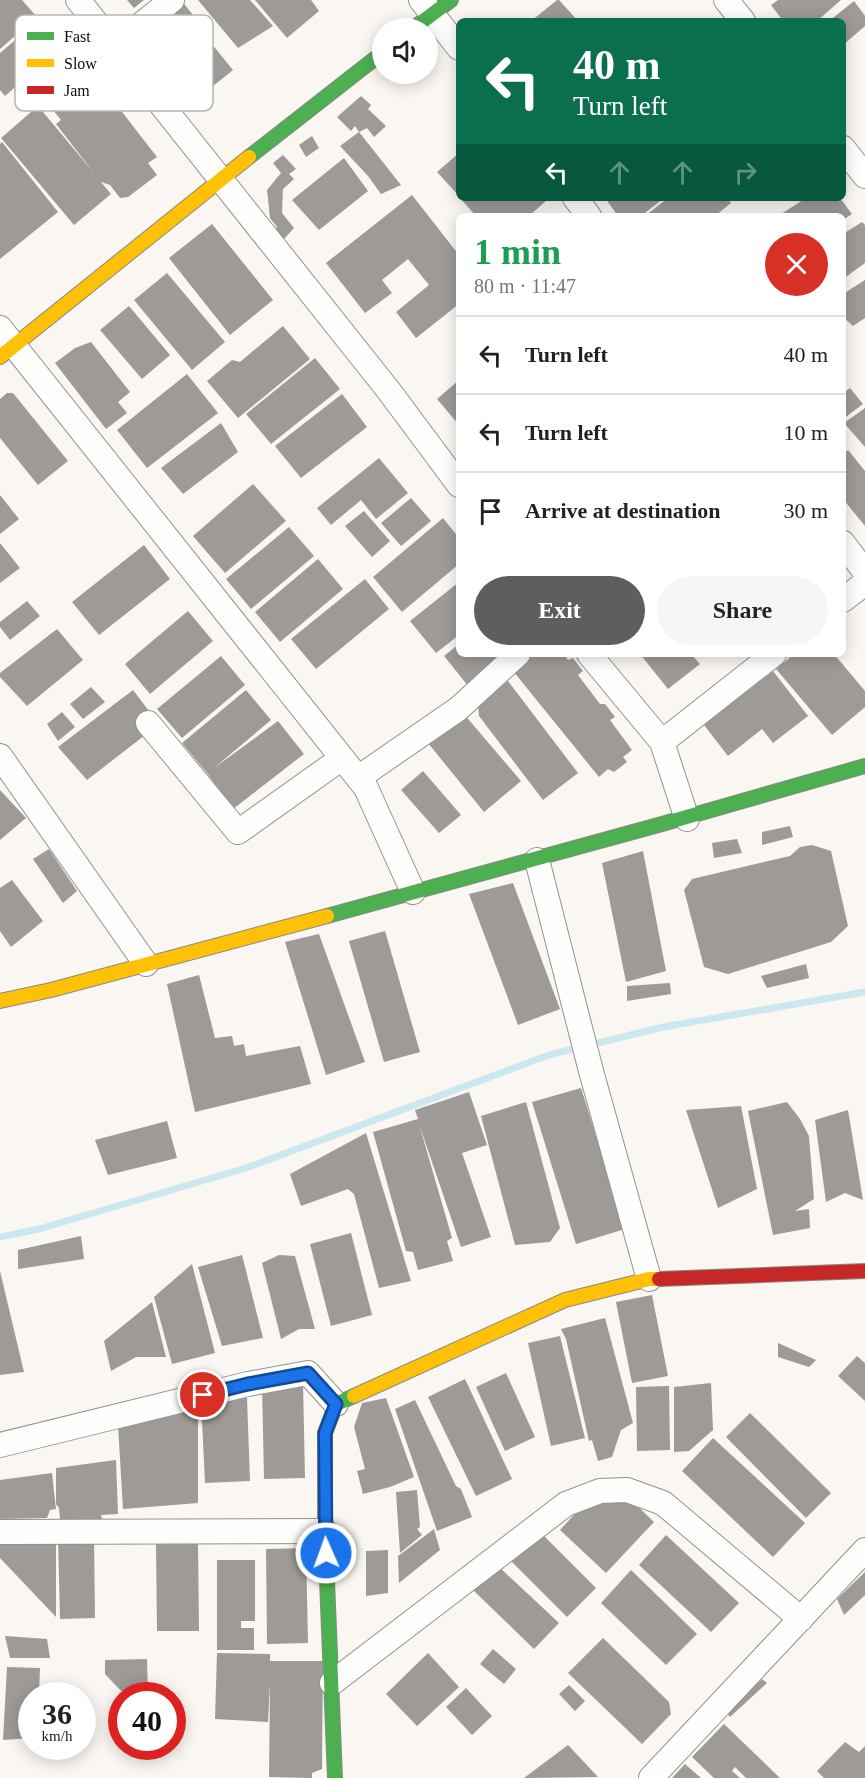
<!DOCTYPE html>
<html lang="en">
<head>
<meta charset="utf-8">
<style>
  body { margin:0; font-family:"Times New Roman",serif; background:#f6f6f6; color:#222; height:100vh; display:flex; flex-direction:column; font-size:22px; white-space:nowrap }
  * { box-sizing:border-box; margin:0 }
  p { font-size:20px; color:#767676 }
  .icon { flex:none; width:33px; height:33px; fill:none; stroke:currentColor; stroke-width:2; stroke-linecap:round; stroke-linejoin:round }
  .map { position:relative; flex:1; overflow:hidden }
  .side { position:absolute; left:456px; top:213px; width:390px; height:444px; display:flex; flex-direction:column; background:#fff; border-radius:9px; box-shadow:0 3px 15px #0003 }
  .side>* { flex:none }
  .banner { position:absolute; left:456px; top:18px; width:390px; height:183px; border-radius:9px; box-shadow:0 3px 15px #0003; background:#0b6e4f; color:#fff; overflow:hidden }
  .tools { position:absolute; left:372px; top:18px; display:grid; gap:12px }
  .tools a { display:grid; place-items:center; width:66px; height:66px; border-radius:50%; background:#fff; box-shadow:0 3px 15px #0003; font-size:30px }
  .speed { position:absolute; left:18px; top:1682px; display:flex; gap:12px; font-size:30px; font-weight:700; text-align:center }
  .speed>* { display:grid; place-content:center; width:78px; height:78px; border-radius:50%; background:#fff; box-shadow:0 3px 15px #0003; line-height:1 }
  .speed small { font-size:15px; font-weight:400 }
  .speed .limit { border:9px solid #d22; background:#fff; color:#111 }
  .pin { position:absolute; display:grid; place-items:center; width:51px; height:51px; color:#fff; margin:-26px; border:3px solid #fff; border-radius:50%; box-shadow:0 2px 6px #0007 }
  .me { position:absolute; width:66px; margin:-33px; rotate:358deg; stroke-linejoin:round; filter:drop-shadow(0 0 4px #0008) }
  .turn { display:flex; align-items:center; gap:21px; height:126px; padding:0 18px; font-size:27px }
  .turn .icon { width:78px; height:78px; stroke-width:2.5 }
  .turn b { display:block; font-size:42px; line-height:51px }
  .lanes { display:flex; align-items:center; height:57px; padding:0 18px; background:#0003; justify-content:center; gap:30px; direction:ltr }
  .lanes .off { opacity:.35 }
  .round { display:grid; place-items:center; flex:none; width:63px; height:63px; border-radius:32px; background:#f6f6f6 }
  .head { display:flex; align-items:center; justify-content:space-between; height:102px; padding:0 18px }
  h1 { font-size:36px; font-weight:700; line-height:45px; color:#1e9e55 }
  .primary-button { display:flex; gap:12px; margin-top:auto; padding:12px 18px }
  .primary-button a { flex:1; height:69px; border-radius:36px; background:#5f5e5c; color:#fff; font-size:24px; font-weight:700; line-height:69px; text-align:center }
  .primary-button a+a { background:#f6f6f6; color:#222 }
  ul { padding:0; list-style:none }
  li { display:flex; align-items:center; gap:18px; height:78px; padding:0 18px; border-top:2px solid #e0e0e0 }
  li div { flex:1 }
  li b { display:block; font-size:22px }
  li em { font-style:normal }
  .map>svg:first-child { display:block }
</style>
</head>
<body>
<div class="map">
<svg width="865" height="1778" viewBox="0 0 865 1778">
  <rect width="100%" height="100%" fill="#faf7f2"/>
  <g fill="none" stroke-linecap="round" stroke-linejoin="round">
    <!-- stream -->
    <path stroke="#cbe8f1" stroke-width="7" d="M0,1237L39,1229L246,1168L549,1055L663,1027L865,992"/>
  </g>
  <!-- building -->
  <path fill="#9d9a97" d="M0,0H22L37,17L0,49Z
    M127,0H144L134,8Z
    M181,0L197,20L181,33L189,43L202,32L233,70L202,95L194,93L149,38L141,45L134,37Z
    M198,0H250L273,26L238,48Z
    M255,0H311L319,11L287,38Z
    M557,0H559L578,21H531Z
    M778,0H841L817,21H783L771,5Z
    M854,1L865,16V26L843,45V21H829Z
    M40,19L63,45L5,96L0,90V53Z
    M91,72L157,157L148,163L157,175L128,197L120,198L110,185L101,182L111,194L74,225L1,138L38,106L94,173L56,124L61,120L49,105Z
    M361,96L371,105L368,109L386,126L374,137L367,128L359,132L355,126L351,131L337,117Z
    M359,132L401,185L381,194L368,176L340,146Z
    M312,136L319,148L306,157L299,145Z
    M2,142L58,212L0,259V144Z
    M459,153V196L437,172Z
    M283,155L296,169L289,174L294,179L283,189L282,213L294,228L284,239L274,234L277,227L270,218L267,190L281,173L273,163Z
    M344,158L368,191L319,230L292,200Z
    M412,195L459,255V304L416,338L396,312L429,285L408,259L382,280L392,293L365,313L326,263Z
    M460,198H545L547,200L529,216H476Z
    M605,198H664L641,216H618Z
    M668,198H727L731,203L715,216H645Z
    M806,198H840L852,214L843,220V216H813L812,214L809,216H778Z
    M862,222L865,225V263L843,279V234Z
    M212,224L273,300L230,335L169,258Z
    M167,273L225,342L192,370L134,300Z
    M865,280V318L853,326L843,317V294Z
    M129,306L170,355L142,379L100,330Z
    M283,326L310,359L238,418L207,381L232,360L240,362Z
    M91,342L130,392L118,402L127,413L106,429L55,363L75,348Z
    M315,358L340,389L271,444L246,414Z
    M187,374L218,413L147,468L117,430Z
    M459,380V425L437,399Z
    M850,388L863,404L843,419V393Z
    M7,393H13L68,461L38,485L0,438V399Z
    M342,394L367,427L301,478L275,446Z
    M865,408V447L844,423Z
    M221,423L238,452L183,494L161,468Z
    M848,450L865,471V526L843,499V454Z
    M379,458L408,493L376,519L361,500L331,525L317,508Z
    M253,484L286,521L225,573L193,536Z
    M0,495L19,519L0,534Z
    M411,498L431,521L401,546L381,523Z
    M364,511L390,541L372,557L345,526Z
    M443,518L459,538V564L402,612L373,577Z
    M289,527L314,556L251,609L226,579Z
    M0,543L20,568L0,583Z
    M144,545L170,579L99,635L72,602Z
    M318,559L343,589L280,642L255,612Z
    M365,579L389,609L316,669L291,639Z
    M459,582V635L436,653L410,621Z
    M27,601L40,616L10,640L0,627V622Z
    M188,611L213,641L150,694L125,664Z
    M57,629L83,660L27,706L0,677V673Z
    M459,644V654H510L469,687L444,656Z
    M524,654H564L568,660L573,658L583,671L578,675L600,704H605L615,717L610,720L632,750L623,757L627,762L614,772L608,769L599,777L509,666Z
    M640,654H691L700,664L668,689Z
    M794,654H834L865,691V707L832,735L776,669Z
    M221,656L245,685L182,738L157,709Z
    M773,671L808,716L773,743L762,729L728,756L704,725Z
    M508,681L578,773L543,800L479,716L478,704Z
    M91,687L105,702L83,719L70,704Z
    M133,690L152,715L149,732L87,780L58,747Z
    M246,690L271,720L214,768L278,721L304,754L233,809L207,773L182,743Z
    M62,712L75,727L58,741L47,724Z
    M463,713L521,781L484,812L428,743Z
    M423,771L461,815L439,833L401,790Z
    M0,790L26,818L0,840Z
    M790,826L793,837L762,845V832Z
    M737,839L742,853L714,858L712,843Z
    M812,845L831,851L848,926L831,942L728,974L704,967L684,890L692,879L790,856L800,847Z
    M49,849L77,891L63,903L33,859Z
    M643,851L666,971L626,982L602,863Z
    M12,880L43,921L11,947L0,931V888Z
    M513,883L560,1009L518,1025L469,894Z
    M385,931L420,1052L384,1062L349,941Z
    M319,934L365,1062L326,1075L285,942Z
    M806,964L809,978L767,988L761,976Z
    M199,975L215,1038L232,1036L234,1046L244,1044L246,1056L300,1046L311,1084L195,1112L167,984Z
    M670,983L671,994L627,1001V986Z
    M581,1088L625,1229L576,1244L532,1102Z
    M469,1092L487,1145L462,1153L491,1237L461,1247L419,1124L452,1238L447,1241L453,1261L418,1270L413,1252L406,1251L373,1132L418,1119L415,1110Z
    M526,1102L560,1228L550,1242L515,1245L481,1116Z
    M787,1102L800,1119L809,1136L814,1199L795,1211L809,1209L810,1228L773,1235L748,1111Z
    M741,1106L757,1189L718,1208L686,1110Z
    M848,1110L863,1200L845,1193L826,1202L815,1120Z
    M167,1121L177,1158L108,1175L95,1140Z
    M366,1133L411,1281L379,1288L354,1194L348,1189L301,1206L290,1174Z
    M351,1233L372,1315L331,1326L310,1244Z
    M81,1236L84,1259L18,1269V1250Z
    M242,1255L263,1338L222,1346L198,1267Z
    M279,1255L295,1256L315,1329H299L281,1339L262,1263Z
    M192,1264L215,1353L172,1364L154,1297Z
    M0,1271L24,1372L0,1375Z
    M652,1295L668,1376L632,1383L616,1302Z
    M152,1302L166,1357H136L111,1371L104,1341Z
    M605,1318L633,1423L621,1430L612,1457L598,1461L592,1440L589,1441L566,1339L561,1329Z
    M560,1336L585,1438L551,1446L528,1343Z
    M778,1343L816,1360L809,1367L778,1357Z
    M857,1356L865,1363V1401L838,1376Z
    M506,1373L535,1437L505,1451L476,1387Z
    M465,1379L512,1479L476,1496L428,1397Z
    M303,1383L305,1478L264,1479L262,1384Z
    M711,1383L713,1430L689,1451L674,1452V1387Z
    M669,1386L670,1450L637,1451L636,1387Z
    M247,1398L250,1481L205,1483L201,1400Z
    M386,1398L414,1477L390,1487L363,1494L357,1471L365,1469L354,1427L362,1403Z
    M415,1400L456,1486L461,1489L472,1517L437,1531L395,1409Z
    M198,1408V1503L123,1509L118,1425Z
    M750,1413L831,1493L806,1518L726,1437Z
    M713,1438L805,1523L773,1557L682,1471Z
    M116,1460L118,1514L101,1515L102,1519L60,1520L59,1508L56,1504V1468Z
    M52,1473L56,1509L50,1510L47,1518L0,1519V1480Z
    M417,1490L420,1527L417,1529L422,1535L400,1553L396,1492Z
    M629,1498L654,1522L606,1573L560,1530L584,1504Z
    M434,1529L440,1550L399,1583L398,1556Z
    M540,1532L596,1588L567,1617L511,1561Z
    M666,1535L739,1603L711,1632L639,1565Z
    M0,1538L56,1541V1617L0,1558Z
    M94,1538L95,1618L60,1619L58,1539Z
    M198,1543L199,1631H157L156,1544Z
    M306,1548L308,1643L267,1644L266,1549Z
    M388,1550V1593L366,1596V1551Z
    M217,1560H255V1621H241V1628H254V1650H217Z
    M497,1565L559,1623L534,1649L473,1590Z
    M631,1570L697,1634L666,1665L601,1603Z
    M865,1572V1595L844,1615L837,1599Z
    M5,1636L47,1639L50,1658H10Z
    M603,1638L669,1702L671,1714L642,1744L568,1673Z
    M493,1649L516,1669L504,1684L480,1664Z
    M217,1653L270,1654V1661H323L322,1769L312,1773V1778L269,1777L270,1683L268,1722L215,1719Z
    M428,1653L459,1687L417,1726L386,1694Z
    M147,1659L148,1695H125L105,1674V1660Z
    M7,1667L40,1668L39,1695H32V1738L3,1740Z
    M762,1679L767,1683L730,1717L726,1712Z
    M569,1685L585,1701L575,1711L559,1694Z
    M466,1688L492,1716L472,1735L446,1707Z
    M724,1724L780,1778H746L735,1767L732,1771L740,1778H714L692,1757Z
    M845,1742L859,1752L865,1746V1778H824L817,1771Z
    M568,1745L598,1777L524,1778Z
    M685,1764L701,1778H672Z"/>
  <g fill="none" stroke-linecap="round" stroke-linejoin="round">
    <defs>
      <path id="street" d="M78,0L389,391L459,485
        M421,0L459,48
        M726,0L743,21
        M114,46L172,0
        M843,148L865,176
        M575,198L589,216
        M0,328L366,788L413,892
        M843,543L865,572
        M843,600L865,583
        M589,654L662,742L687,819
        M148,723L238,832L342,758
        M662,742L774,654
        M0,756L146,964
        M358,778L458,709L518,654
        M537,860L591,1071L649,1279
        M0,1445L248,1384L308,1373L336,1404
        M0,1532L325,1531
        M332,1683L566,1504L600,1491L627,1490L663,1503L801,1619
        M651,1778L865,1550"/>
      <path id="fast" d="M414,28L451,0
        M249,157L382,53
        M327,916L662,824L865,766
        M335,1778L325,1531V1433L336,1404L354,1396"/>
      <path id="slow" d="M0,357L249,157
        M0,1001L51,990L327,916
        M354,1396L565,1300L649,1279H659"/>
      <path id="jam" d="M659,1279L865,1271"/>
    </defs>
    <!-- street casing -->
    <use href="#street" stroke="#939290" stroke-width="26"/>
    <!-- fast casing -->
    <use href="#fast" stroke="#8a8886" stroke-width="16"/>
    <!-- slow casing -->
    <use href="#slow" stroke="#8a8886" stroke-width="16"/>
    <!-- jam casing -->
    <use href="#jam" stroke="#8a8886" stroke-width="16"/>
    <!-- street -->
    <use href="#street" stroke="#fefefd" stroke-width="24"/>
    <!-- fast -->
    <use href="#fast" stroke="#4caf50" stroke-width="14"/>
    <!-- slow -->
    <use href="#slow" stroke="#ffc107" stroke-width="14"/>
    <!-- jam -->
    <use href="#jam" stroke="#c62828" stroke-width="14"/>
  </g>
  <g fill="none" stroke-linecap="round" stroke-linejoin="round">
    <defs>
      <path id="route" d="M203,1395L248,1384L308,1373L336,1404L325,1433L326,1553"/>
    </defs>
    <!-- route casing -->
    <use href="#route" stroke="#114b97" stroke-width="15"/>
    <!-- route -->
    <use href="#route" stroke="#1a73e8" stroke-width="10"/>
  </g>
  <!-- legend -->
  <rect x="15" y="15" width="198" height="96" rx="9" fill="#fff" stroke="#b6b6b6" stroke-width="1.5"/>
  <rect x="27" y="32" width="27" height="8" fill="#4caf50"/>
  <rect x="27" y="59" width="27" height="8" fill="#ffc107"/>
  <rect x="27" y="86" width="27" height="8" fill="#c62828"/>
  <g font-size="16" fill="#0c0c0c">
    <text x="64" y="42">Fast</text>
    <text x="64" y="69">Slow</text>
    <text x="64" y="96">Jam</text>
  </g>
</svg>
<div class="tools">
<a><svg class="icon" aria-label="sound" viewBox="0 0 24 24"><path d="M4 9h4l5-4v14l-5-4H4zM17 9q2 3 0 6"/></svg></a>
</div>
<div class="speed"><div>36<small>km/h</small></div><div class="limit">40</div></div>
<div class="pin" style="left:203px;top:1395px;background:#d93025"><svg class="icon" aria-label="arrive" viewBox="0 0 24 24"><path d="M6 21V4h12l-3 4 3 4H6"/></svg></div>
<svg class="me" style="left:326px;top:1553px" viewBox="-20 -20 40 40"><circle r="17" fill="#1a73e8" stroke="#fff" stroke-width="3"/><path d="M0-11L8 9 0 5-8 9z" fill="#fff"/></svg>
<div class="banner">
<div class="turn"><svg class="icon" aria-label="left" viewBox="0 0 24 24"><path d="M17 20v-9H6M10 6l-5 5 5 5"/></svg><div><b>40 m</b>Turn left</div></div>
<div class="lanes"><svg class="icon" aria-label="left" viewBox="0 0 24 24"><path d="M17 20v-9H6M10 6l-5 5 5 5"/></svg><svg class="icon off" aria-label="ahead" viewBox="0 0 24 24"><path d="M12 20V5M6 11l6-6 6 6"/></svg><svg class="icon off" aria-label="ahead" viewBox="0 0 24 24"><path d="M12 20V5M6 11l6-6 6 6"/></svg><svg class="icon off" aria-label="right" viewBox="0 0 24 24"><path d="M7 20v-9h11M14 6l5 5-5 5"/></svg></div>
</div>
<section class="side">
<div class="head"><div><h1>1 min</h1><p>80 m · 11:47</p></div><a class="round" style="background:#d93025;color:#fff"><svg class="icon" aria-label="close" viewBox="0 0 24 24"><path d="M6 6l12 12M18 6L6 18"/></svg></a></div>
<ul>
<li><svg class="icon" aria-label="left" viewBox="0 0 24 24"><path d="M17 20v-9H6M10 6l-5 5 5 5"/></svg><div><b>Turn left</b></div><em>40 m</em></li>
<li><svg class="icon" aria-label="left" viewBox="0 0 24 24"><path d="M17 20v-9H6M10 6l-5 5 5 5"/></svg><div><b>Turn left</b></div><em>10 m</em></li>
<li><svg class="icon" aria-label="arrive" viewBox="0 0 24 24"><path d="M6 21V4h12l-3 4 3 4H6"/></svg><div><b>Arrive at destination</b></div><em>30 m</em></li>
</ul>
<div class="primary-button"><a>Exit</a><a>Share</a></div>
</section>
</div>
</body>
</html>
